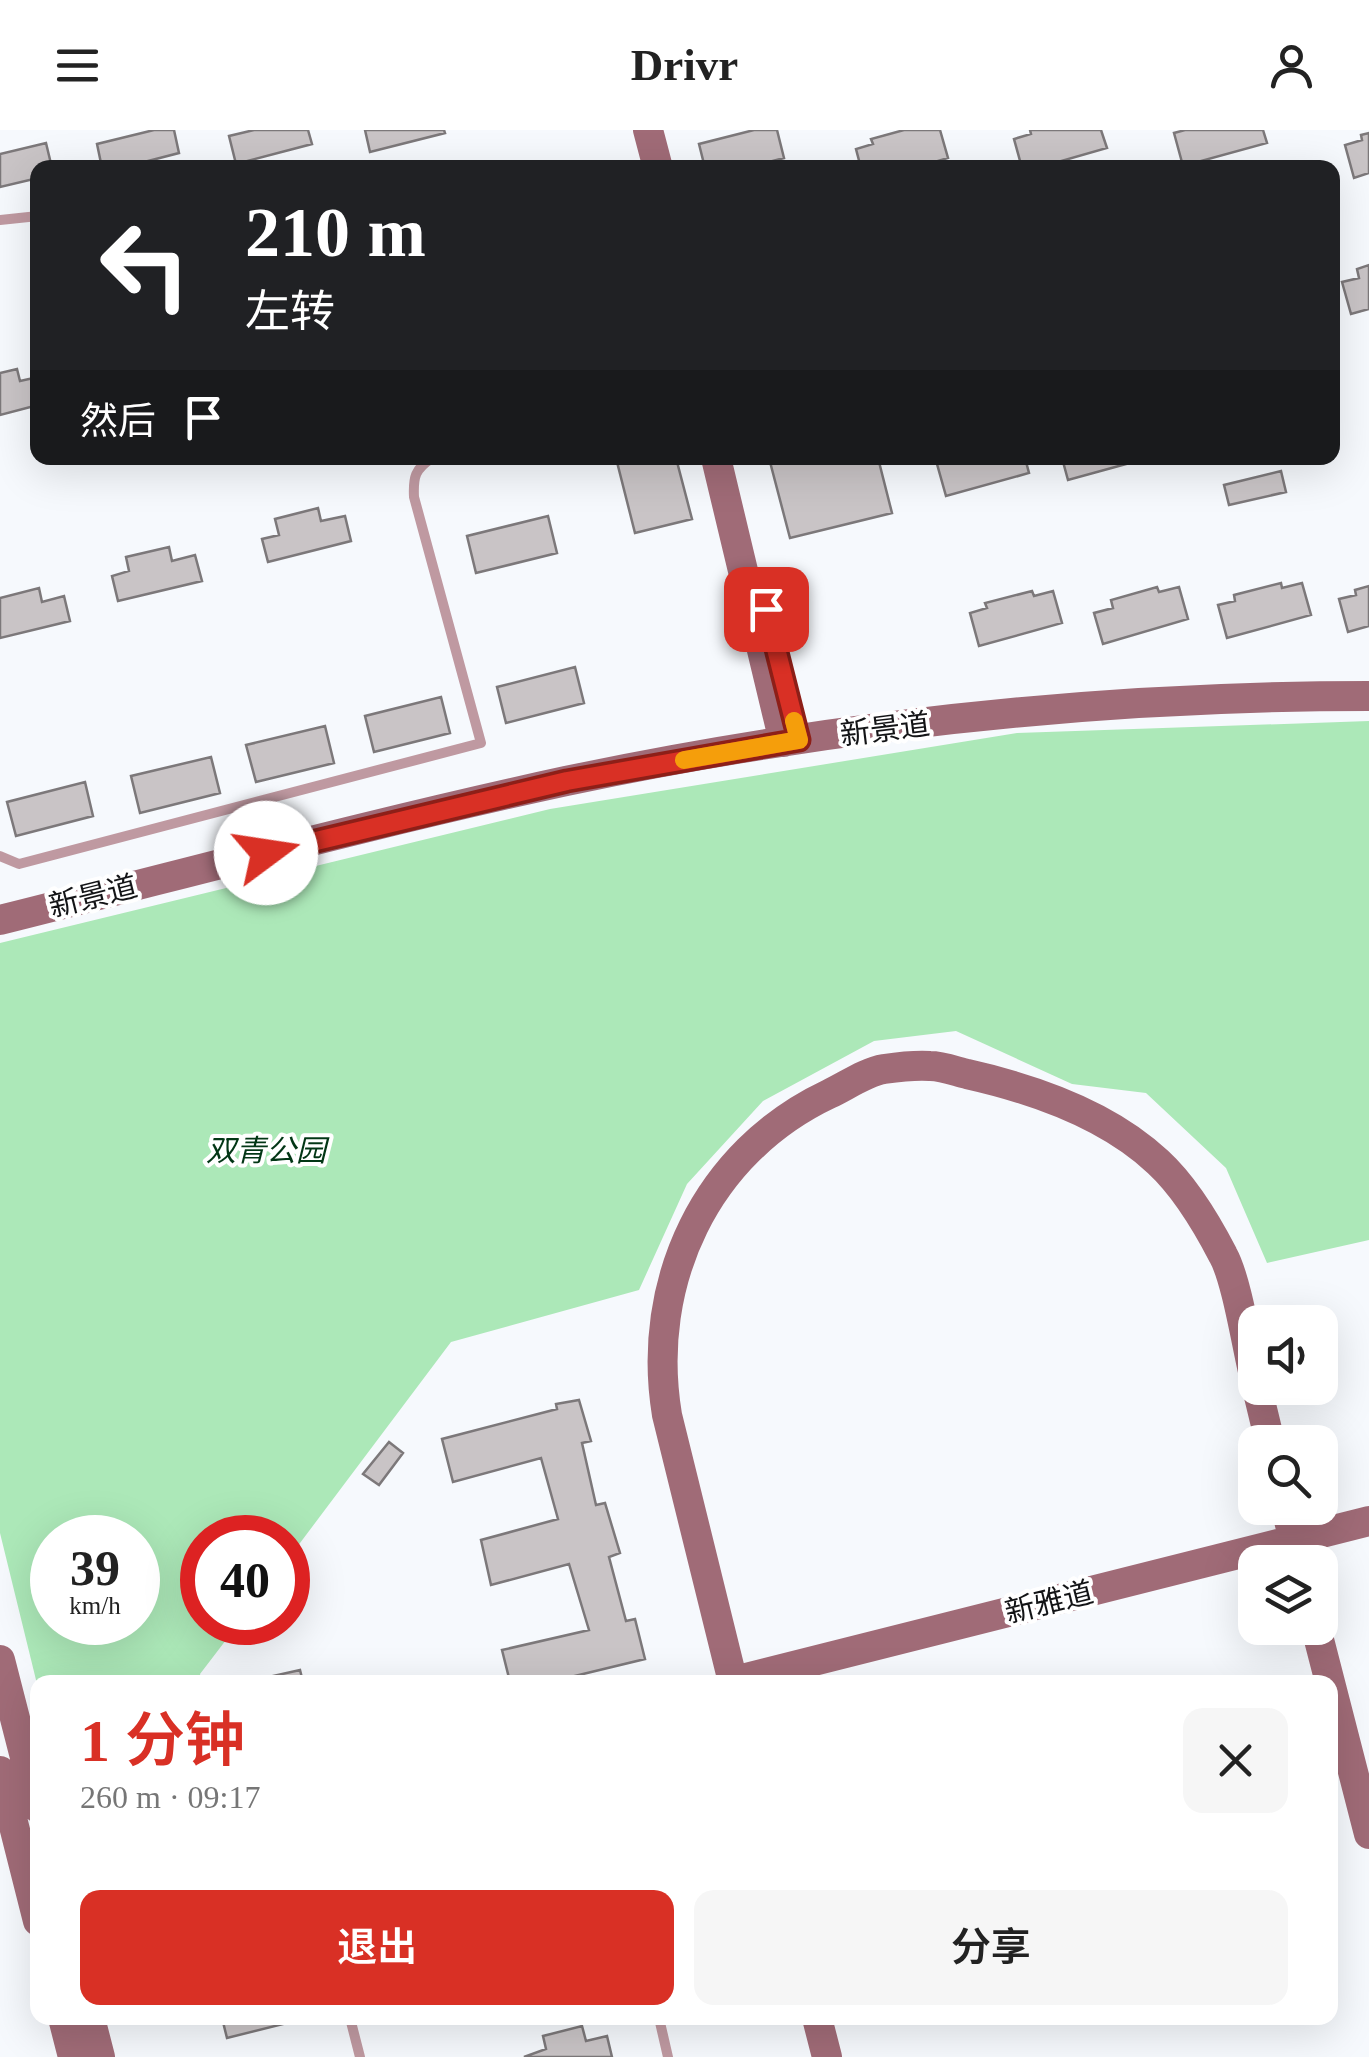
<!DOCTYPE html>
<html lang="zh">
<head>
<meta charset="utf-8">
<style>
  body { margin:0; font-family:"Times New Roman","Noto Sans SC",serif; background:#f6f6f6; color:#222; height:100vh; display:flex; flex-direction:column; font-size:38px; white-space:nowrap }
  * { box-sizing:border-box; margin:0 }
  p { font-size:32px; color:#767676 }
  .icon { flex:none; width:55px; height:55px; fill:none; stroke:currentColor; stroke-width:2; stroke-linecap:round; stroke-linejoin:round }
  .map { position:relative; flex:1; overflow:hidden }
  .panel { position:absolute; left:30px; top:1545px; width:1308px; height:350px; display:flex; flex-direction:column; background:#fff; border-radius:20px; box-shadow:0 10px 40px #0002 }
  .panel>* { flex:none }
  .banner { position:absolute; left:30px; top:30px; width:1310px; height:305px; border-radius:20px; box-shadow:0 10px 40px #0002; background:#202124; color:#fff; overflow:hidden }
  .fabs { position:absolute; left:1238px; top:1175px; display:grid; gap:20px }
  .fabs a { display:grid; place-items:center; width:100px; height:100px; border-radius:20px; background:#fff; box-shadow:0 10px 40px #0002; font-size:50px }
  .speed { position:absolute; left:30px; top:1385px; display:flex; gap:20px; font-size:50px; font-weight:700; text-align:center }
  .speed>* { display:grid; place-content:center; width:130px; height:130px; border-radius:50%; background:#fff; box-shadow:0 10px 40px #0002; line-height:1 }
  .speed small { font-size:25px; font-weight:400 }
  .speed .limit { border:15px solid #d22; background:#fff; color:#111 }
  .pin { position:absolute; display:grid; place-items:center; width:85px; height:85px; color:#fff; margin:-42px; border-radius:20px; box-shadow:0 5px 15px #0006 }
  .me { position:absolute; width:110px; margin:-55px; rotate:76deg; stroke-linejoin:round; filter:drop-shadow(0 0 8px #0008) }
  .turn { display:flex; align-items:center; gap:35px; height:210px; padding:0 50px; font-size:45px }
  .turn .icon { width:130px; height:130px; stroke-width:2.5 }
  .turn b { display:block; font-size:70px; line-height:85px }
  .then { display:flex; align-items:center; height:95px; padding:0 50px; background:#0003; gap:20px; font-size:38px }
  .round { display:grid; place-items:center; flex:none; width:105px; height:105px; border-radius:20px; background:#f6f6f6 }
  .summary { display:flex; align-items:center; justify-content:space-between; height:170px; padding:0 50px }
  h1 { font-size:60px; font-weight:600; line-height:75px; color:#d93025 }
  .button { display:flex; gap:20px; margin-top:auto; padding:20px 50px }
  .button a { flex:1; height:115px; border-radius:20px; background:#d93025; color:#fff; font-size:40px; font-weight:600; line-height:115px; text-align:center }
  .button a+a { background:#f6f6f6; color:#222 }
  header { display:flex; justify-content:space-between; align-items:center; height:130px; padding:0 50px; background:#fff; font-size:45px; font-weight:600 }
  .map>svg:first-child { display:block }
</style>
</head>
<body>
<header><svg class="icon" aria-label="menu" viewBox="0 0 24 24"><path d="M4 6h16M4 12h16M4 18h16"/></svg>Drivr<svg class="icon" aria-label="person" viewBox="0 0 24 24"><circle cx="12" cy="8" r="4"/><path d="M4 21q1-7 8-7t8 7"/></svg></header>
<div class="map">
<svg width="1369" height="1927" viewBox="0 0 1369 1927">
  <rect width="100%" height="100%" fill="#f6f9fd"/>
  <!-- green -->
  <path fill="#ace8b8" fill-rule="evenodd" d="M1369,591V1110L1267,1133L1226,1038L1146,963L1072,954L956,901L874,911L763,971L687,1054L639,1160L451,1212L288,1429V1408H202V1492L239,1493L200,1544L202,1552L37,1554L0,1403V813L550,679L1017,603ZM52,1408H138V1492H52Z"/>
  <!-- building -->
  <path fill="#c9c4c6" stroke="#7c787a" stroke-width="2.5" d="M154,0H174L179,23L121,38H102L97,14Z
    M254,0H308L312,14L236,34L229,6Z
    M365,0H444L445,3L370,22Z
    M754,0H777L784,28L746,38H705L699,14Z
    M904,0H940L948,28L915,38H861L856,19L873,14L871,9Z
    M1030,0H1101L1107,18L1037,38H1022L1014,9L1031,4Z
    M1185,0H1263L1267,13L1183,36L1174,3Z
    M1369,3V43L1354,48L1345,15L1362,10L1361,5Z
    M46,13L52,38H38V48L0,57V24Z
    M1369,135V179L1351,184L1342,152L1359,148L1357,139Z
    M17,239L20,251L38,247V275L0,285V243Z
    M616,328H676L692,389L635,403Z
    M769,328H878L892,383L790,408Z
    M953,328H1025L1029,343L946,366L937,334Z
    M1062,328H1148L1068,350Z
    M1281,341L1286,362L1229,375L1224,355Z
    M318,378L321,391L345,386L351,411L268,432L262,409L279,405L275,389Z
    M548,386L557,423L476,443L467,406Z
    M169,417L172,431L195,425L202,451L118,471L112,446L129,441L126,427Z
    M1281,453L1282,458L1302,453L1311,485L1227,508L1218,475L1235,471L1234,465Z
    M1369,456V496L1348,502L1339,469L1356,465L1355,460Z
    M1157,457L1159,462L1179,457L1188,489L1103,514L1094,483L1113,478L1111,470Z
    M39,458L42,472L64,466L70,491L0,508V468Z
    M1032,461L1034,466L1053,461L1062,493L979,516L970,483L987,478L985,473Z
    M575,537L584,573L506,593L497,557Z
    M441,567L450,603L374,622L365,586Z
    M325,596L334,633L256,652L246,615Z
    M211,627L220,663L140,683L131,646Z
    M85,652L93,686L16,706L7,672Z
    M579,1270L591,1311L582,1313L596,1375L605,1373L620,1423L609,1427L626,1491L635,1489L645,1529L550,1552H510L502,1520L589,1500L569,1434L491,1455L481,1410L558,1389L541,1328L453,1352L442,1309L557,1279L556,1274Z
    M389,1312L403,1323L379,1355L363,1344Z
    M300,1540L303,1552H246Z
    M222,1888H303V1889L227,1908Z
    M582,1896L586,1911L607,1906L612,1927H524L546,1919L543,1906Z"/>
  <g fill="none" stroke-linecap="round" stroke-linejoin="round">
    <!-- lane -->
    <path stroke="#bf99a1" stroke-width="10" d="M0,90L38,86
      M0,726L19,734L481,613L414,367C413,347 415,339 432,328
      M350,1888L360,1927
      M659,1888L668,1927"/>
    <!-- secondary -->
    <path stroke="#a06b77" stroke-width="30" d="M648,0L658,38
      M716,328L784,612
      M0,790C188,743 376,692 566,651C828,596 1101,566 1369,566
      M1257,1258L1270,1312
      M1286,1378L1299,1432
      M1316,1498L1369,1704
      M0,1530L38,1678
      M730,1552L1369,1391
      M733,1552L667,1285C645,1152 706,1022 829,964C846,956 866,942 884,939C898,937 916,935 930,936C942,936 955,941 967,944C1034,959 1107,984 1158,1032C1184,1056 1207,1094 1223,1125C1237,1150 1247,1218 1255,1250
      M0,1641L38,1791
      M63,1888L73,1927
      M90,1888L100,1927
      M817,1888L827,1927"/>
  </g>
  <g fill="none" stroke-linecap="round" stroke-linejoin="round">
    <defs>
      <path id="route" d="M266,723L567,651L799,610L766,479"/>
    </defs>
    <!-- route casing -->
    <use href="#route" stroke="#8d1f18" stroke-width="25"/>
    <!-- route -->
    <use href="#route" stroke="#d93025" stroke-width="18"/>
    <!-- slow -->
    <path stroke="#f59e0b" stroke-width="18" d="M684,630L799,610L794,591"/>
  </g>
  <g text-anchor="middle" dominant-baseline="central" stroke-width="8" stroke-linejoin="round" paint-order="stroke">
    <!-- street labels -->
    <g font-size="30" fill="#131416" stroke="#fff">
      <text transform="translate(885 599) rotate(-7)">新景道</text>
      <text transform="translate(93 766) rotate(-14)">新景道</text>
      <text transform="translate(1049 1472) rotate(-14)">新雅道</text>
    </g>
    <!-- park labels -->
    <g font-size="30" font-style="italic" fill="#023615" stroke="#fff">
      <text x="266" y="1020">双青公园</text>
    </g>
  </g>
</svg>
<div class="fabs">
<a><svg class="icon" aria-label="sound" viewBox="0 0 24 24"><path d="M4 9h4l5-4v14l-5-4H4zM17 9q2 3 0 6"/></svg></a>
<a><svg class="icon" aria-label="search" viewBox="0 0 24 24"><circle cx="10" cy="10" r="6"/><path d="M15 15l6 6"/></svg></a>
<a><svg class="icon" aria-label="layers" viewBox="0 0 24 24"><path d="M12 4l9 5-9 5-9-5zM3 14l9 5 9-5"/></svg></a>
</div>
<div class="speed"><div>39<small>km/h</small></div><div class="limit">40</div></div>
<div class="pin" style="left:766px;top:479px;background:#d93025"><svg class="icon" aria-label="arrive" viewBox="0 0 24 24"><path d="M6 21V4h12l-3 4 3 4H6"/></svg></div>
<svg class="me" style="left:266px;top:723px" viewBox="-20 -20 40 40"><circle r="19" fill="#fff"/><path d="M0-13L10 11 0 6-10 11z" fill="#d93025"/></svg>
<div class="banner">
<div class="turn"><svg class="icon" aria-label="left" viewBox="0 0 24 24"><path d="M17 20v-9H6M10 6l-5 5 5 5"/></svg><div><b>210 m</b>左转</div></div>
<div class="then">然后<svg class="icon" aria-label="arrive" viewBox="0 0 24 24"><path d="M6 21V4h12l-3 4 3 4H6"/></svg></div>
</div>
<section class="panel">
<div class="summary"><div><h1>1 分钟</h1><p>260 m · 09:17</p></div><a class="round"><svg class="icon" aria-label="close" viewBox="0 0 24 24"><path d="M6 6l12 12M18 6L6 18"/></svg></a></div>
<div class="button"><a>退出</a><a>分享</a></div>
</section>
</div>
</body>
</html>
